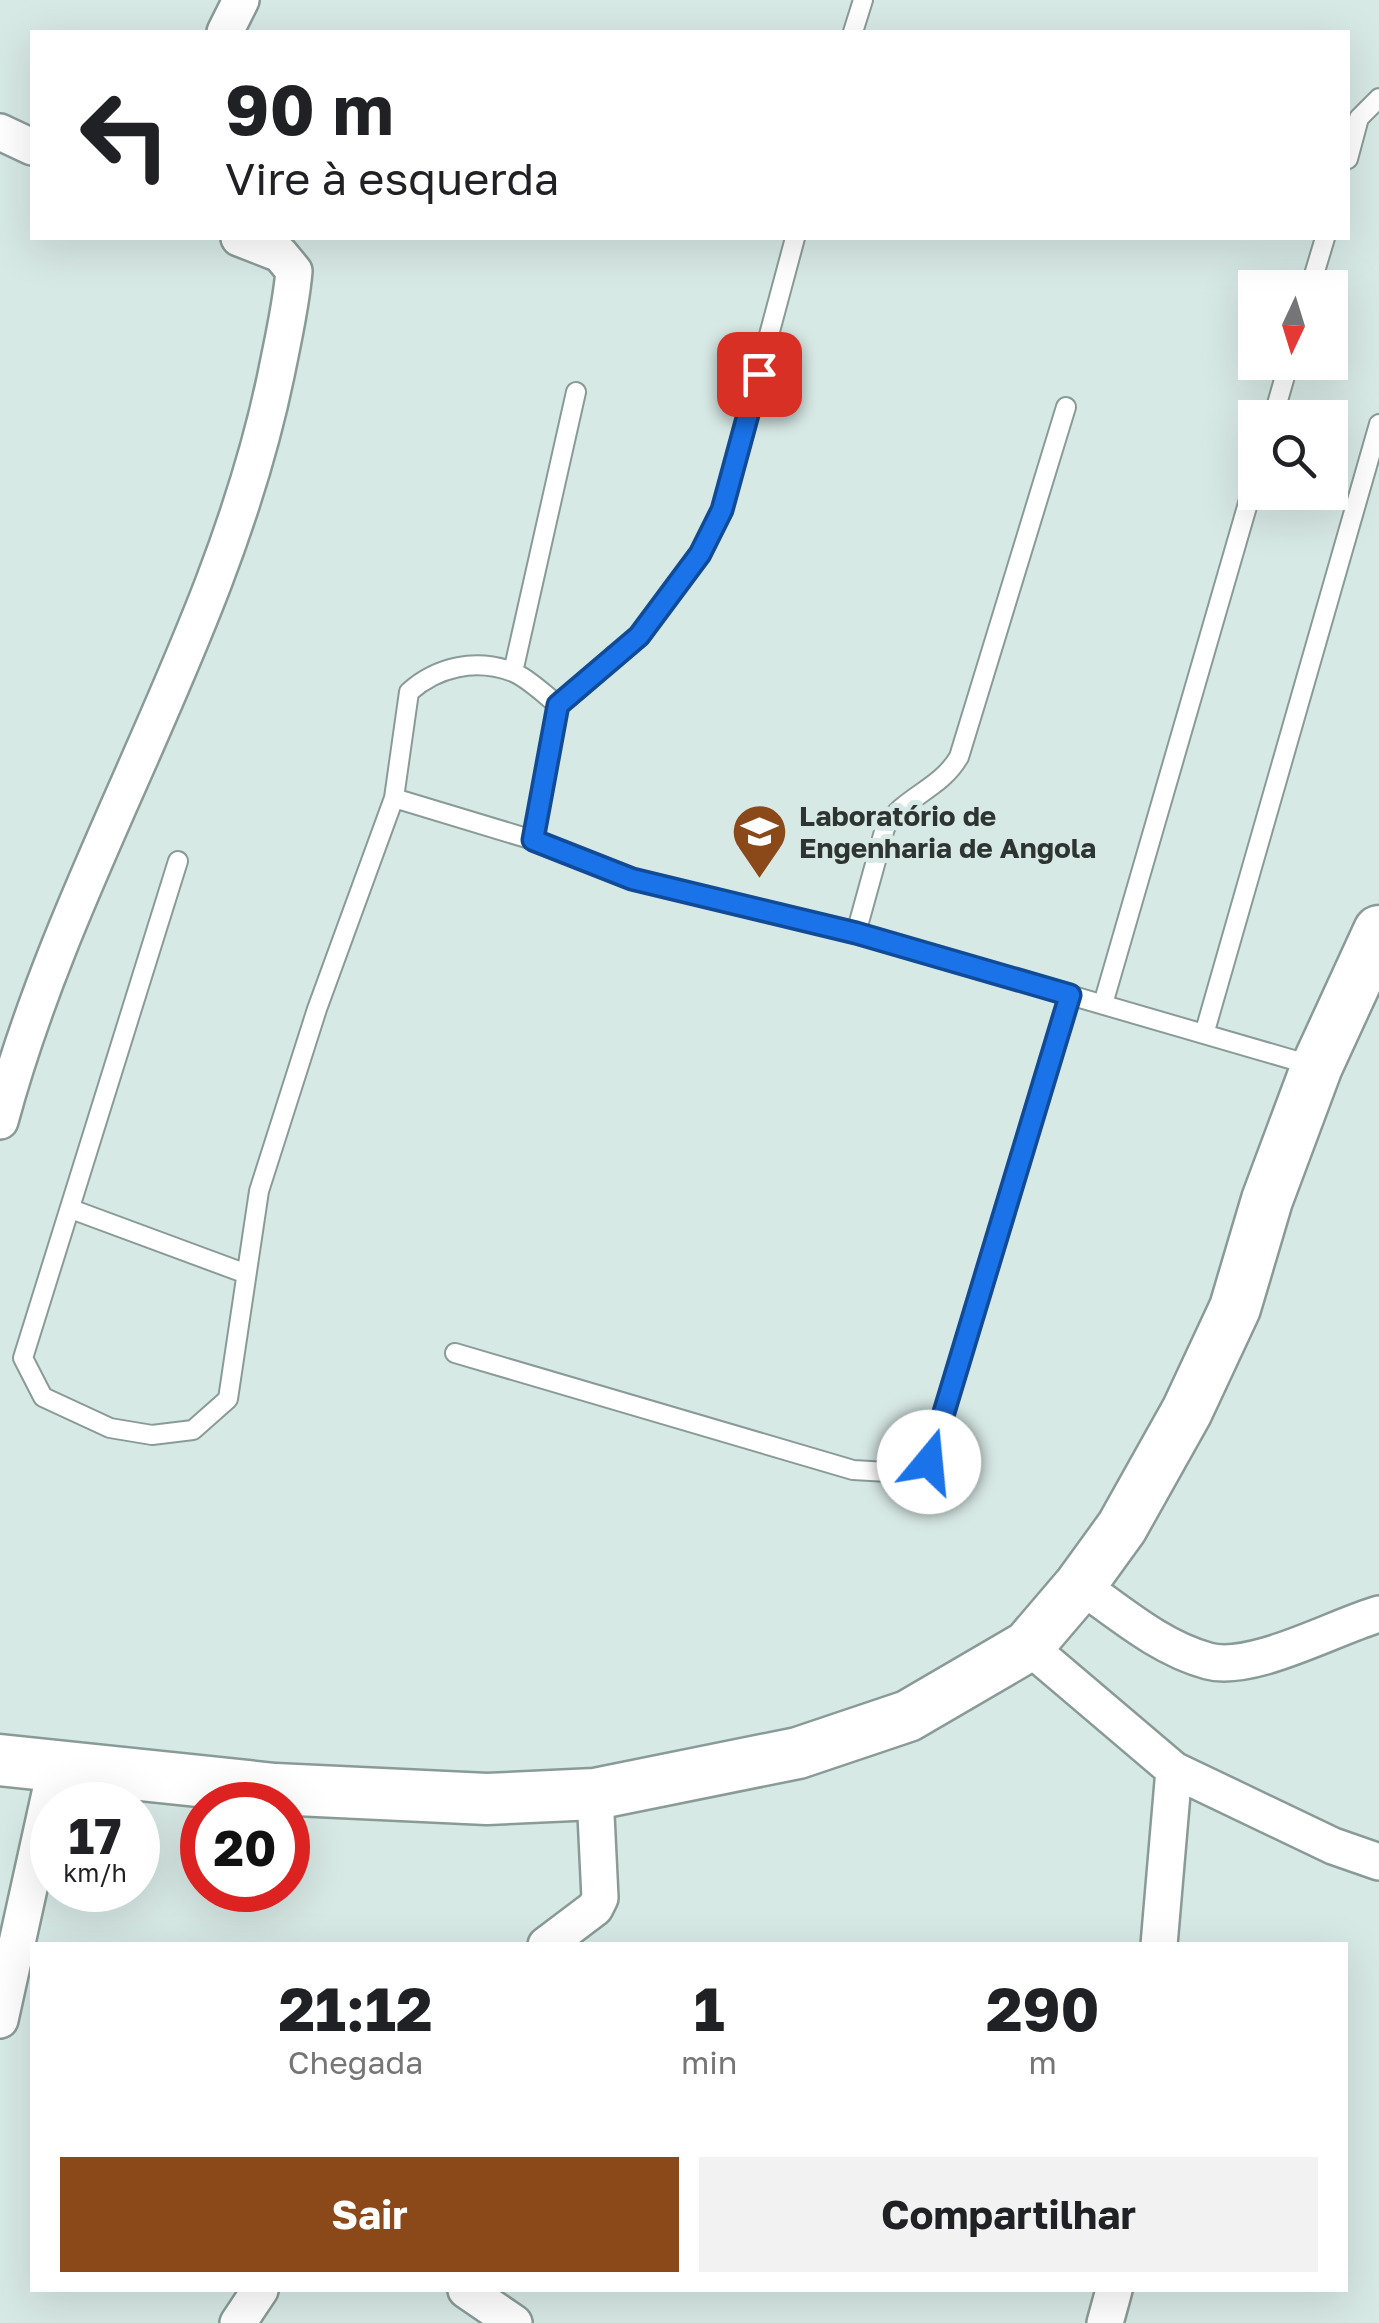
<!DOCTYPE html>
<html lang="pt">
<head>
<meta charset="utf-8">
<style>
  body { margin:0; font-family:"Golos Text",sans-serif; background:#f2f2f2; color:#202124; height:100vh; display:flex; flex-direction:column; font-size:38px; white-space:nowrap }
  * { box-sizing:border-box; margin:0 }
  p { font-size:32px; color:#757577 }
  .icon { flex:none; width:55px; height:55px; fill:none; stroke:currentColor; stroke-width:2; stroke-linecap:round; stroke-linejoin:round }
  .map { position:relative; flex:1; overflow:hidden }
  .drawer { position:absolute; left:30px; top:1942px; width:1318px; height:350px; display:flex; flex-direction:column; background:#fff; border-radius:0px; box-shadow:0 10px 40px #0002 }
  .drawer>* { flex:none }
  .guide { position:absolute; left:30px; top:30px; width:1320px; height:210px; border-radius:0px; box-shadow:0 10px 40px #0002; background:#fff; color:#202124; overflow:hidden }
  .needle { width:65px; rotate:184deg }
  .fabs { position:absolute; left:1238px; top:270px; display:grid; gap:20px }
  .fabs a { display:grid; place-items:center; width:110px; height:110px; border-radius:0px; background:#fff; box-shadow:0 10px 40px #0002; font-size:50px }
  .speed { position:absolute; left:30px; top:1782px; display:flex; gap:20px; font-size:50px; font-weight:700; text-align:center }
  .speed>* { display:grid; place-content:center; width:130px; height:130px; border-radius:50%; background:#fff; box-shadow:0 10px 40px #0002; line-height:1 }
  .speed small { font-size:25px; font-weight:400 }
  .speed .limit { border:15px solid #d22; background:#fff; color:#111 }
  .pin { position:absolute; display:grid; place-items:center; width:85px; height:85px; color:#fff; margin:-42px; border-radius:20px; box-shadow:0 5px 15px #0006 }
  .me { position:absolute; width:110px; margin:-55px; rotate:17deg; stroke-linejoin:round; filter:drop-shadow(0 0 8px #0008) }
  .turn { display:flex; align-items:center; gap:35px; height:210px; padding:0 30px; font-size:45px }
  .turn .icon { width:130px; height:130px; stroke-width:2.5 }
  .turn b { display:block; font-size:70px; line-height:85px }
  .eta { display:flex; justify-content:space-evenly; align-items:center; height:170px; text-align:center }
  .eta b { font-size:60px; font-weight:700; line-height:70px }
  .primary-button { display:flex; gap:20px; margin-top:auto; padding:20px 30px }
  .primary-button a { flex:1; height:115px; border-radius:0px; background:#8b4819; color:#fff; font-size:40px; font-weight:700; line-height:115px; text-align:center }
  .primary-button a+a { background:#f2f2f2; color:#202124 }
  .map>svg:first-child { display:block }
</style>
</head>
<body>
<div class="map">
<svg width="1379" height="2323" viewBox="0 0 1379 2323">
  <rect width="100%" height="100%" fill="#d7e9e5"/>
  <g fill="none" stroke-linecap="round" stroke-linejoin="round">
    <defs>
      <path id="lane" d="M853,32L863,0
        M1348,159L1359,118L1379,98
        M1310,288L1325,238
        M1273,418L1289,362
        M513,672L576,392
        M394,798L533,840L633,879L856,933L1314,1066
        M533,840L558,705L639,636L700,555L722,510L795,238
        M178,861L23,1358L43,1397L110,1428L152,1435L193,1430L228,1399L259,1191L317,1009L394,798L409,692C437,667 475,658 513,672C528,678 545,695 558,705
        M856,933L885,828C903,796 939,791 959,757L1066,407
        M1103,1004L1255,479
        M1205,1031L1379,424
        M71,1209L244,1273
        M455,1353L853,1470L888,1472L929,1462L1070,995"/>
      <path id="street" d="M225,32L241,0
        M0,132L32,147
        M0,1121C69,864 222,637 276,375C283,340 291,306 294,271L280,254L239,238
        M1080,1585C1120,1613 1160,1648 1208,1661C1252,1673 1334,1627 1379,1614
        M1028,1646L1174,1770L1333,1846L1379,1862
        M546,1945L595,1908L600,1898L595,1794
        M1159,1945L1174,1770
        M0,2020L56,1766
        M466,2290L514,2323
        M238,2323L260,2290
        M1105,2323L1114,2290"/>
      <path id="secondary" d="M0,1760L275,1789L487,1799L595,1794L798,1753L908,1716L1028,1646L1080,1585L1122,1527L1187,1411L1235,1308L1267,1200L1317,1066L1379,931"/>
    </defs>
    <!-- lane casing -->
    <use href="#lane" stroke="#8a9b97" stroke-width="22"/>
    <!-- street casing -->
    <use href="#street" stroke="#8a9b97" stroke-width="40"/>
    <!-- secondary casing -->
    <use href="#secondary" stroke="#8a9b97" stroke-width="55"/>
    <!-- lane -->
    <use href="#lane" stroke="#fff" stroke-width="18"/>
    <!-- street -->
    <use href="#street" stroke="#fff" stroke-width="35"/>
    <!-- secondary -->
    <use href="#secondary" stroke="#fff" stroke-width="50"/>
  </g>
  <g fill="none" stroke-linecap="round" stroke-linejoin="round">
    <defs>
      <path id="route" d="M759,374L722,510L700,554L639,636L558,705L533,840L632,879L856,933L1070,995L929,1462"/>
    </defs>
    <!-- route casing -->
    <use href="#route" stroke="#114b97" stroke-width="25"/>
    <!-- route -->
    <use href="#route" stroke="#1a73e8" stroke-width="18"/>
  </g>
  <!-- icons -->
  <defs>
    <symbol id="university-pin" viewBox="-11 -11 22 30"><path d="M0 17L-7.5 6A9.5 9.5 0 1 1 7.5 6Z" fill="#8b4819" stroke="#d7e9e5"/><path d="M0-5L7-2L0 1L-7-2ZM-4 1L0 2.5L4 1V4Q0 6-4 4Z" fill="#fff"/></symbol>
  </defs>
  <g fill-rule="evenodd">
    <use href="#university-pin" x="728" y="800" width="63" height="86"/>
  </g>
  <g text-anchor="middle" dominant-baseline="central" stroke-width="10" stroke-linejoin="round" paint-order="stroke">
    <!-- poi labels -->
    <g font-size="28" font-weight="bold" fill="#2d3432" stroke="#d7e9e5" text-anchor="start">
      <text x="799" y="815">Laboratório de<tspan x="799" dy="32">Engenharia de Angola</tspan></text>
    </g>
  </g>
</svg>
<div class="fabs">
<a><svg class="needle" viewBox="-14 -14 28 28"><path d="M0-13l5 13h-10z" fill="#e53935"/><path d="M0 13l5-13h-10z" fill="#757577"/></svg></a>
<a><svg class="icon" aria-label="search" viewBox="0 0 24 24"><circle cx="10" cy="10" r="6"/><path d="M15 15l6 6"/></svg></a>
</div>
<div class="speed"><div>17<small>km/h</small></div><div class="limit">20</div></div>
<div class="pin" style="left:759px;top:374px;background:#d93025"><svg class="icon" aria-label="arrive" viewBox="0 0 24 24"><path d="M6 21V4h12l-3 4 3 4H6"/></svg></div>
<svg class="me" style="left:929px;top:1462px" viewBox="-20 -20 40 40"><circle r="19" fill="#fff"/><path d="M0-13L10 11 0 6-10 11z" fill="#1a73e8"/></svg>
<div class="guide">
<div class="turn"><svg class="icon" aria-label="left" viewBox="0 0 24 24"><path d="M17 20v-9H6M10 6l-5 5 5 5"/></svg><div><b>90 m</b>Vire à esquerda</div></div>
</div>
<section class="drawer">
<div class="eta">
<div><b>21:12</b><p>Chegada</p></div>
<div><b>1</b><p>min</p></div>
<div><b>290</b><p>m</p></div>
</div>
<div class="primary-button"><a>Sair</a><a>Compartilhar</a></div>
</section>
</div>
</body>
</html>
